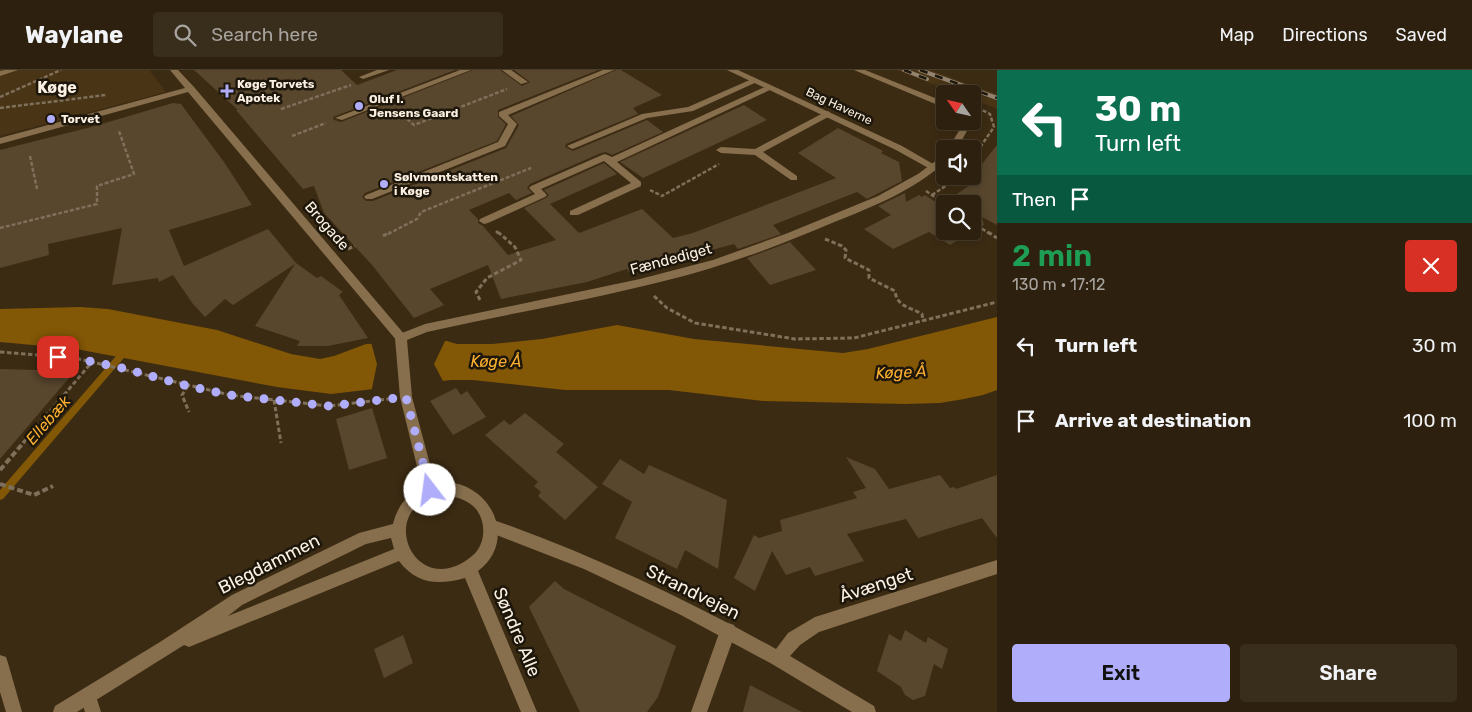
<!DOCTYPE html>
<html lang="en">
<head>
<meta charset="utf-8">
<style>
  body { margin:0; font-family:Rubik,sans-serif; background:#392d1c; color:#f1f3f6; height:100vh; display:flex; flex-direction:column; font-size:19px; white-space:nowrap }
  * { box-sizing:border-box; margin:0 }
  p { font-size:16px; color:#a7a39e }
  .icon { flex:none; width:28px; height:28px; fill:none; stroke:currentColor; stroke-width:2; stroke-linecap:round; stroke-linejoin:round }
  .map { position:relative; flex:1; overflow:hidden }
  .details { display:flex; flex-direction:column; background:#2d200e; width:475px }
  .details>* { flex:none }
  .guide { background:#0b6e4f; color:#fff; overflow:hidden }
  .needle { width:32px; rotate:304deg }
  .buttons { position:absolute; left:936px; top:15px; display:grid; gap:10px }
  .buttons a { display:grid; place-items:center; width:45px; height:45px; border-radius:5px; background:#2d200e; box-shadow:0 2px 8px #0003,0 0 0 1px #483e2e; font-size:25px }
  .pin { position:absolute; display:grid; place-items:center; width:42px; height:42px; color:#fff; margin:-21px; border-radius:10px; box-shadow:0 2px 8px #0006 }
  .me { position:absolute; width:55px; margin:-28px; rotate:345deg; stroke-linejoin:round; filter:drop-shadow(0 0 4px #0008) }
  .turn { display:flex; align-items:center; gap:18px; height:105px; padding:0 15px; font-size:22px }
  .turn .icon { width:65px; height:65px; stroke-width:2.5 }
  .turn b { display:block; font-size:35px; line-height:42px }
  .then { display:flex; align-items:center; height:48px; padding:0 15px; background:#0003; gap:10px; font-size:19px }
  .round { display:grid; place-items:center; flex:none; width:52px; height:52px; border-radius:5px; background:#392d1c }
  .head { display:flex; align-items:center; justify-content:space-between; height:85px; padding:0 15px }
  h1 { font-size:30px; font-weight:600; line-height:38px; color:#1e9e55 }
  .cta { display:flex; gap:10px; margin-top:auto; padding:10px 15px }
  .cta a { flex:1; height:58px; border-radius:5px; background:#b0aefa; color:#111; font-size:20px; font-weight:600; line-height:58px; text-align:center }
  .cta a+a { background:#392d1c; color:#f1f3f6 }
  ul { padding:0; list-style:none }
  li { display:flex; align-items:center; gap:15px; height:75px; padding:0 15px }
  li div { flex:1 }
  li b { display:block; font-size:19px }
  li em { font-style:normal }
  header { display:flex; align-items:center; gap:30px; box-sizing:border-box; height:70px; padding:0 25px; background:#2d200e; border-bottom:1px solid #483e2e }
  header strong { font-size:24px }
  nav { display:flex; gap:28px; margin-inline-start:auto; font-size:18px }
  .search { width:350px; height:45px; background:#392d1c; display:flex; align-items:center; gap:12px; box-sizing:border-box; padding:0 18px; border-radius:5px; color:#a7a39e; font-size:19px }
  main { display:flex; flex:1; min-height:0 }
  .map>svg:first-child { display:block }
</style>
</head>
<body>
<header>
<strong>Waylane</strong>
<div class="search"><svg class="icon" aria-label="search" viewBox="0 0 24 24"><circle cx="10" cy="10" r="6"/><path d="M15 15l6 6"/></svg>Search here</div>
<nav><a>Map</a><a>Directions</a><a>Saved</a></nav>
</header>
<main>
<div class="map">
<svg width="997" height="642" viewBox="0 0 997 642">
  <rect width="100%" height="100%" fill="#3c2b13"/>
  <!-- built -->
  <path fill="#493415" d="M10,0H149L166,22L0,66V3Z
    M896,0H930L997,24V39L973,29L972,24H958Z"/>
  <!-- water -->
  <path fill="#825706" d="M80,237L108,239L217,260L291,284L320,289L334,286L366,274L447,271L457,274H492L542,269L617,255L694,269L843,283L868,279L997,247V320L983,325L964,329L940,333L905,334L763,331L669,320H565L473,310H451L331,324L277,317L76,279L0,272V239Z"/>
  <!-- pier -->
  <path fill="#3c2b13" d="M446,269L434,294L444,313L371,323L377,294L371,272Z"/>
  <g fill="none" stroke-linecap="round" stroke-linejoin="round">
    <!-- stream -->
    <path fill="#825706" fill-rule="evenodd" d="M126,277L129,278L130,280L129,282L3,429L0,430V420L123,278Z"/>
  </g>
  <!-- building -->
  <path fill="#58462d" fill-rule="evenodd" d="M194,0H341L357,15L397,0H455L333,47L334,50L341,52L473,0H500L522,16L530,12L514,0H598L498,40V47L506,54L497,71L365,123L362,127L366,131H373L506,78L519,55L511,46L616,0H621L662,25L633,38L638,44L566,74L565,77L573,81L647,50L663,62L612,85L606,82L601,83L530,114L527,118L532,123L516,130L509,123L469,140L478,149V153L483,156L508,185L556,170L524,138L546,128L549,125L544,120L604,93L617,104L550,134L579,163L642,139L673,168L693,163L836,108L798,83L838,58L883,81L881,83L899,92L902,111L867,129L857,122L773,155L781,164L738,179L734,174L629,202L627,199L587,212L501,229L488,195L430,219L444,235L414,248L372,195L324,143L314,116L303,119L236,40H238Z
    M173,33L181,34L224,92L252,135L169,160L184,196L268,159L296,193L317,208L321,206L343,222L339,225L368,268L328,276H297L300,271L255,256L295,194L233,235L225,229L205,247L193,234L173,205L159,212L158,208L112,215L122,158L48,174L49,185L0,198V80L95,56Z
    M744,35L767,50L643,108L620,92Z
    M997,75V155L982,147L984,155L950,175L929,162L893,179L864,159L891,145L878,136L905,123L906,132L919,125L922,127L925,125L940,135L972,114V103L978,99ZM945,134H972V161H945Z
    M790,172L816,200L770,215L747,188Z
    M0,299L75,301L0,389Z
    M456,318L461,325L467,321L486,347L453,365L430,331Z
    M372,338L387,388L349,400L336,349Z
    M525,343L564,374L556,382L598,417L565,450L538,426L541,422L534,416L538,412L485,365L504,350L510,355Z
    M846,387L875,399L889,419L940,405L950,418L954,417L956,419L997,405V468L982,448L918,468L906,449L847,464L864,491L815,506L810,497L786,505L772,481L755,521L734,508L754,465L759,468L782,461L780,450L857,428L853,422L866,418Z
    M620,389L644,404L649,395L727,430L718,499L685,480L677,499L615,468L632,432L602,414Z
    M555,511L564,519L676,576L658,627L647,642H580L529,537Z
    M905,560L926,573L928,567L948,579L942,599L934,594L925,626L913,630L905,625L901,617L877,601L889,564L901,571Z
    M403,565L413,593L384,608L374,579Z
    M750,615L802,642H743Z"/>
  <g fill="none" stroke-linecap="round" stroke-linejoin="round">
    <!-- path-far2 -->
    <path stroke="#7f705b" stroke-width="2.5" stroke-dasharray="4 2" stroke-linecap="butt" d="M0,27L61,0
      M972,35L990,44L994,57L972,89
      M0,38L106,25
      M281,39L351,15
      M398,41L414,55L507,19
      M292,66L326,53
      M30,86L37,119
      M650,120L662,126L719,94
      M926,121L945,134
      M932,125L956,109
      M972,152L990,164
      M0,158L97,134V116L134,104L119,61
      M496,161L499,164
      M388,164L417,149L421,142L531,98"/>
    <!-- path-far1 -->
    <path stroke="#7f705b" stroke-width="3" stroke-dasharray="4.5 2.5" stroke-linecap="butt" d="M988,162L997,168
      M383,166L390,162
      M825,169L842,176L846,180L845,188L869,200V208L895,221C897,237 910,237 922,244L923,251
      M348,179L355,176
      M654,226L667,238L695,253L795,269L854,268L997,232
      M480,230L476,222L487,208L521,190L515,177L498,162
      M0,282L75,288L230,325L329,336L388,329
      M188,316L182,325L189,342
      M274,330L281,373
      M23,373L92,292"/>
    <!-- path -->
    <path stroke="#7f705b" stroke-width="4" stroke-dasharray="6 3" stroke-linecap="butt" d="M0,400L24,372
      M0,414L34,425L53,416"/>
    <!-- service -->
    <path fill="#876f4d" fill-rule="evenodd" d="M377,0H389L363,9L359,7Z
      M460,0H471L342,50L335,48Z
      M502,0H511L528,12L521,14Z
      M603,0H614L508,45L517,54L505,76L372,129H366L364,127L366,125L498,72L508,54L499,46V42Z
      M752,9L759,11L693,41L647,48L575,78L572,79L567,76L642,44L688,37Z
      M767,16L774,18L617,92L641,112V116L578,145H570V141L631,113L604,91L541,119L547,125L545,127L488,153L484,154L479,151L480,149L535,124L529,118L531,116L602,85L605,84L612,87Z
      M827,41L830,42V46L763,82L797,106V110H791L755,85L721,83L716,80L721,77L755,79Z
      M728,553L734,555L736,561L707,642H691L722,555Z
      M0,585L6,587L8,593L22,642H6L0,622Z
      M88,618L94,620L101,642H85L80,626L82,620Z"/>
    <!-- minor -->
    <path fill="#876f4d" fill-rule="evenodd" d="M5,0H18L0,6V1Z
      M170,0H178L194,17L405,265L407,268L405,271H397L188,22L0,74V68L185,18Z
      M727,0H738L902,76L940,98L935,101L932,100L896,80Z
      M491,449C590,484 684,528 776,579L788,563L815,547L997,490V504L819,562L800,575L790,586L874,636L876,642H852L772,594L679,544L584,499L486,461L484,456L486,451Z"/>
    <!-- tertiary -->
    <path fill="#876f4d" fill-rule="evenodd" d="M854,0H865L945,32V38Z
      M961,51H969L968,59L957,79H948L960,59Z
      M945,84V92C913,121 872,137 832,153C778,176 722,197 664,211C586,231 506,244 427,262L407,270L412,327L435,413C486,404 522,468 478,501L537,642H521L465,508C439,515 417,515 399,491L189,577L184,575L77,642H53L55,636L160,572L232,525L359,463L393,454C397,437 407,424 422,417L400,327L395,268L397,265L425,254L640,209L713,190L788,163L878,126L918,104ZM444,424C455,427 467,429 475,438C487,451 486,475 472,486C414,534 372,434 444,424ZM391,468L394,479L228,546L242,535L366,474Z"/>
    <defs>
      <path id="rail" d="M904,0L927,9
        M920,0L997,28"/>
    </defs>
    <!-- rail casing -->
    <use href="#rail" stroke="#938470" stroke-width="4"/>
    <!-- rail -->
    <use href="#rail" stroke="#1d160b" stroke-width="2.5" stroke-dasharray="8" stroke-linecap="butt"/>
  </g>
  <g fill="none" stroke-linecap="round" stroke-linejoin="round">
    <!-- route -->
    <path stroke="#b0aefa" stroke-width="9" stroke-dasharray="0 16.2" d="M58,287L75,288L122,298L188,316L230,325L329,336L406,327L430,420"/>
  </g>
  <!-- markers -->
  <g fill="#b0aefa" stroke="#1d160b" stroke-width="2">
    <path d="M224.5 13.5h5v5h5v5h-5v5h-5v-5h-5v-5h5z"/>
    <circle cx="359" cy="36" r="5"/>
    <circle cx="51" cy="49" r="5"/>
    <circle cx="384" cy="114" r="5"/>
  </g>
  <g text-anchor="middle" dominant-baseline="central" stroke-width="5" stroke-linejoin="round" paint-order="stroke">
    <!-- far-poi labels -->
    <g font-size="12" font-weight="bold" fill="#fbf0e1" stroke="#1d160b" text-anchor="start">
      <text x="237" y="14">Køge Torvets<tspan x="237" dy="14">Apotek</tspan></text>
      <text x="369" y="29">Oluf I.<tspan x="369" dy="14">Jensens Gaard</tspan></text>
      <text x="61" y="49">Torvet</text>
      <text x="394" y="107">Sølvmøntskatten<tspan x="394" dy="14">i Køge</tspan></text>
    </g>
    <!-- far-street labels -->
    <g font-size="12" fill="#fbf0e1" stroke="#1d160b">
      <text transform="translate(839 36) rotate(25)">Bag Haverne</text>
    </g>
    <!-- street labels -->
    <g font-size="15" fill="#fbf0e1" stroke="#1d160b">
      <text transform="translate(327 156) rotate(49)">Brogade</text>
      <text transform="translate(671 189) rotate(-15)">Fændediget</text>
    </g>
    <!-- far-district labels -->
    <g font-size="16" font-weight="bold" fill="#fbf0e1" stroke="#1d160b">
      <text x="57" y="17">Køge</text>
    </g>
    <!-- water labels -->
    <g font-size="16" font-style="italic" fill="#fbaf30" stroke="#1d160b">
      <text x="496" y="291">Køge Å</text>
      <text transform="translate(901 302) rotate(-3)">Køge Å</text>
      <text transform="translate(48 350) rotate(-49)">Ellebæk</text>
    </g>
    <!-- near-street labels -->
    <g font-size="18" fill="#fbf0e1" stroke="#1d160b">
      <text transform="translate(269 494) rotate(-27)">Blegdammen</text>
      <text transform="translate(876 515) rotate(-18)">Åvænget</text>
      <text transform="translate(693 522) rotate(26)">Strandvejen</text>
      <text transform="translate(517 562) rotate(67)">Søndre Alle</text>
    </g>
  </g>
</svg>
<div class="buttons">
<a><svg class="needle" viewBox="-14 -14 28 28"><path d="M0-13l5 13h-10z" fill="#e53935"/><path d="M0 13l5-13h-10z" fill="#a7a39e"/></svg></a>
<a><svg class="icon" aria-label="sound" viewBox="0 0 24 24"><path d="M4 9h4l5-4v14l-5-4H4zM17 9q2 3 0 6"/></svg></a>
<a><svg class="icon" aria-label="search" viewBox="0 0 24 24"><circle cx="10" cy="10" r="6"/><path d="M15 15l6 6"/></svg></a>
</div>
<div class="pin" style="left:58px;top:287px;background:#d93025"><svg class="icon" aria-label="arrive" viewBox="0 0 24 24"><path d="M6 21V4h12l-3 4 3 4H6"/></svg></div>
<svg class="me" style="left:430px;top:420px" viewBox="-20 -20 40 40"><circle r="19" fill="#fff"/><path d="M0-13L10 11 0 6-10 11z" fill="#b0aefa"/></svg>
</div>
<section class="details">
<div class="guide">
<div class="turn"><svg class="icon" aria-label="left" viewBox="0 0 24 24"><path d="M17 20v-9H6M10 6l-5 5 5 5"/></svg><div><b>30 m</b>Turn left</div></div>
<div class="then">Then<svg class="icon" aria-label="arrive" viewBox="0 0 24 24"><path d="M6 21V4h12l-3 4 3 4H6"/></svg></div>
</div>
<div class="head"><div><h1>2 min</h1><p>130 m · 17:12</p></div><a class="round" style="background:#d93025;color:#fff"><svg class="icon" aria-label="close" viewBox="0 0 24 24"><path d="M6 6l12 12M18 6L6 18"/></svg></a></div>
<ul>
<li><svg class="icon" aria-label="left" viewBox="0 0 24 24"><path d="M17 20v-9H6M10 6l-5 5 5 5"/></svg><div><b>Turn left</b></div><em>30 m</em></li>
<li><svg class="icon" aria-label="arrive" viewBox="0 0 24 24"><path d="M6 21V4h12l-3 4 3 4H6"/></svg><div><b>Arrive at destination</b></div><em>100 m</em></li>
</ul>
<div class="cta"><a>Exit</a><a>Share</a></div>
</section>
</main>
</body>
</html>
